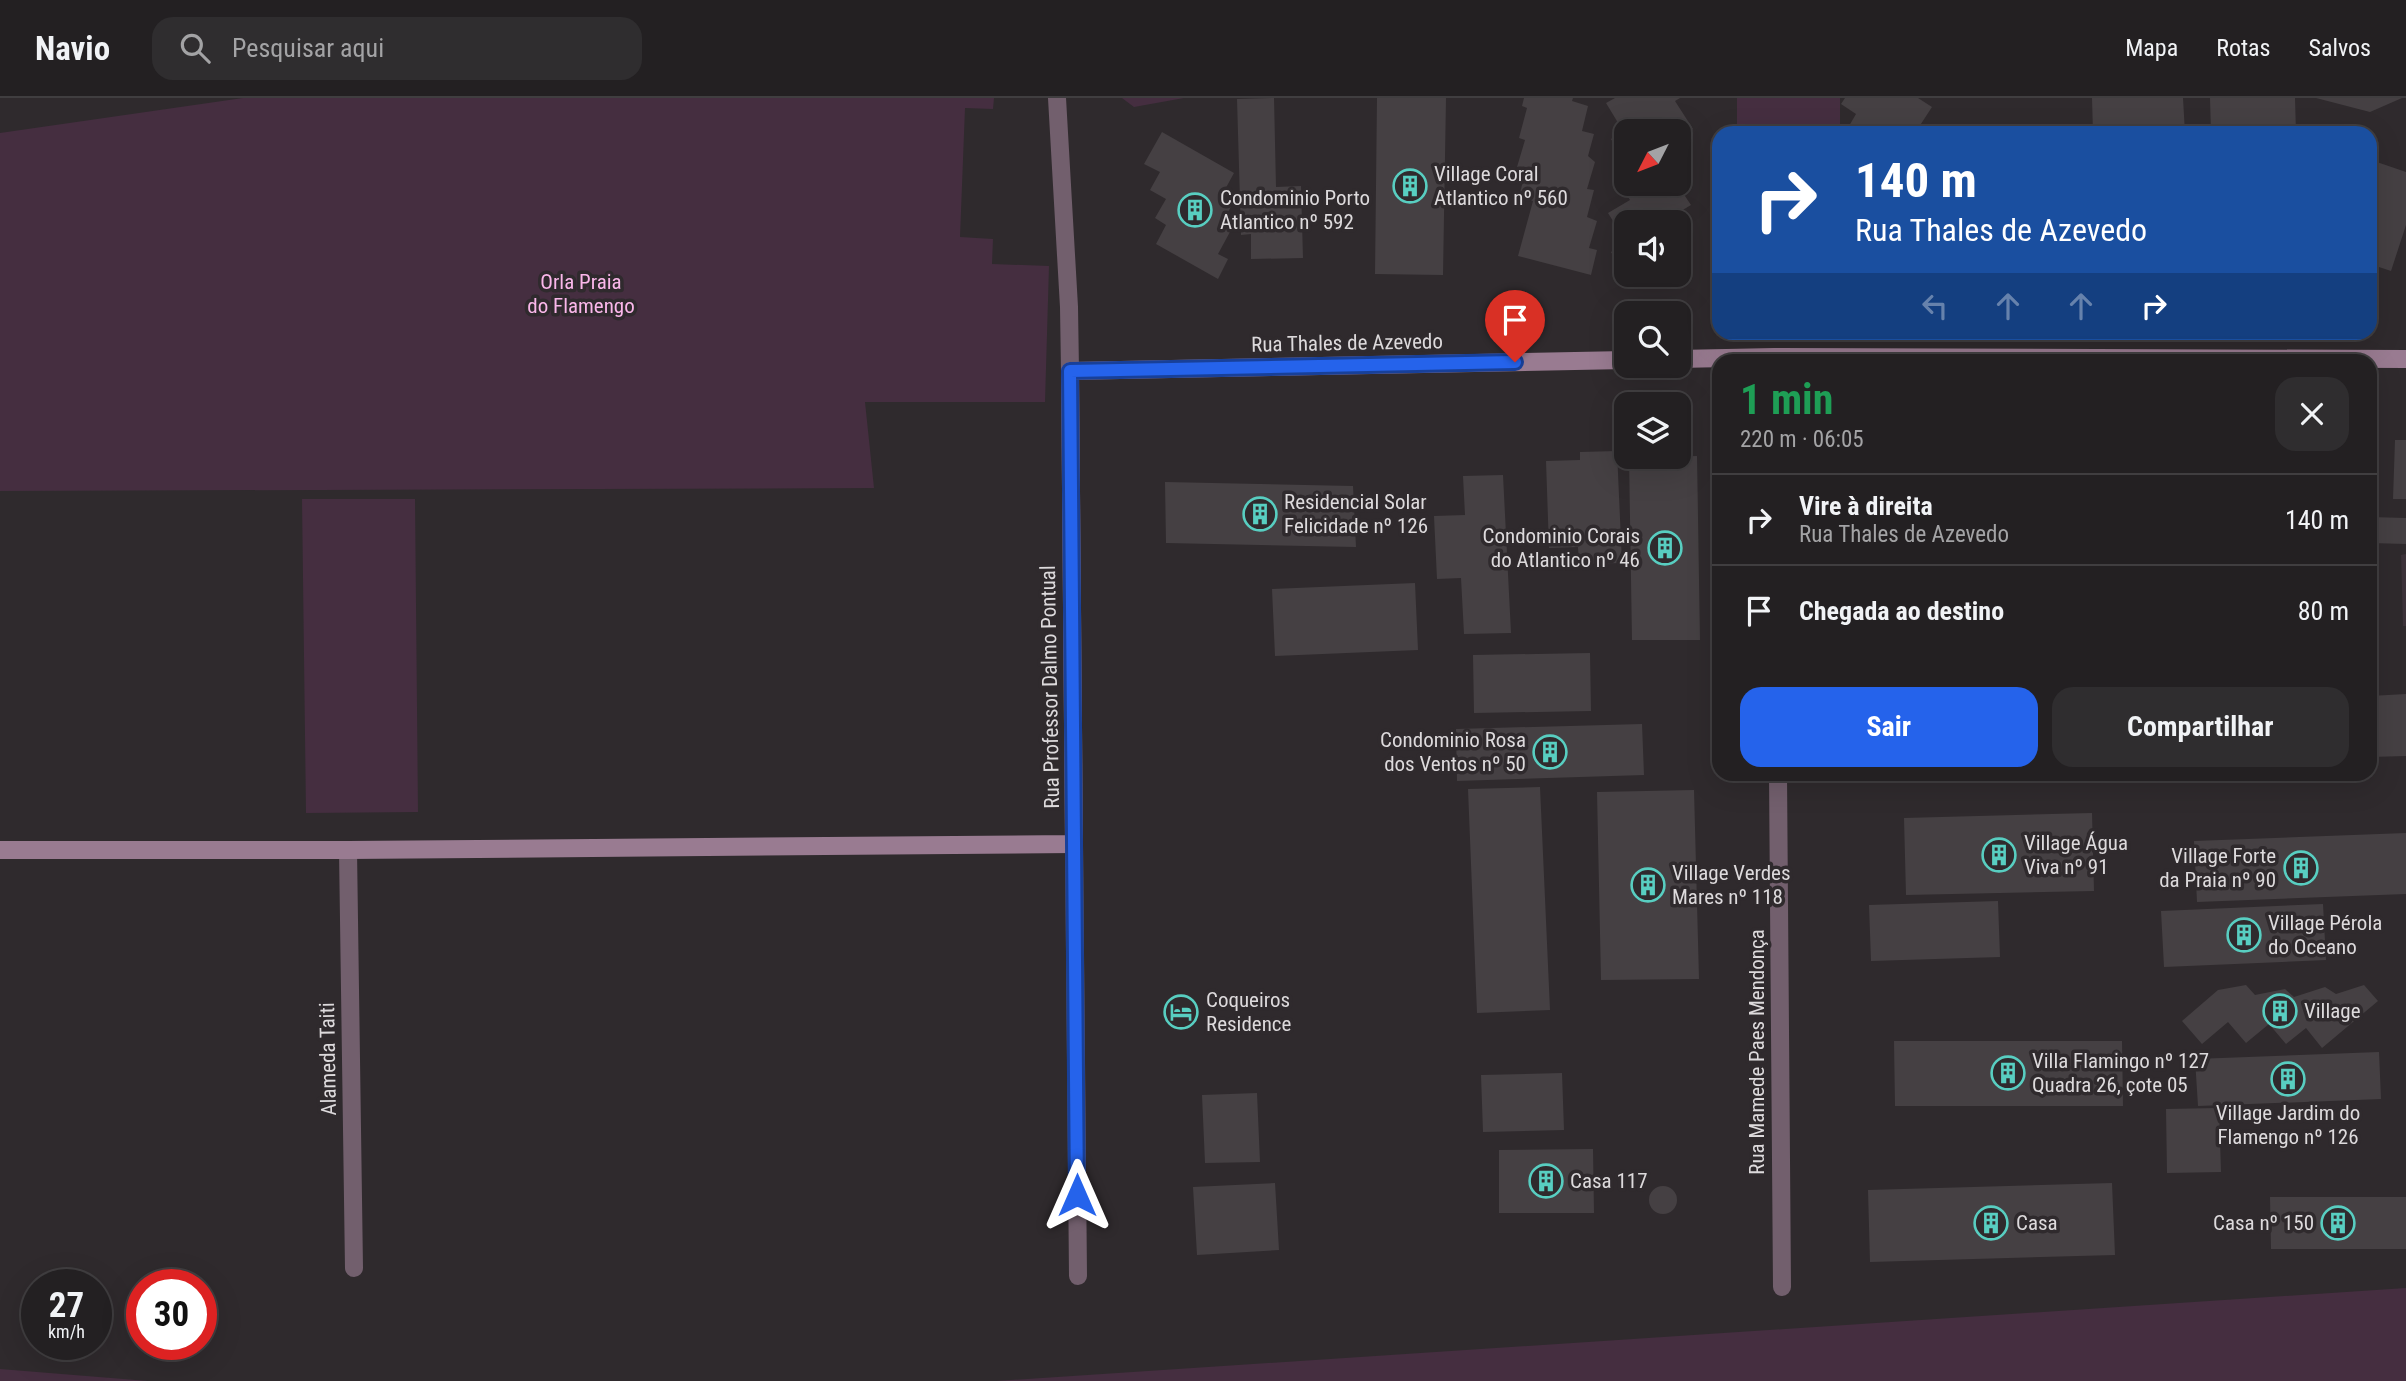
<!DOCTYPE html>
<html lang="pt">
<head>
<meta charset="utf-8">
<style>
  body { margin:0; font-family:"Roboto Condensed",sans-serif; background:#2f2d2f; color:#f1f3f6; height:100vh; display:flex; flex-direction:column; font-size:26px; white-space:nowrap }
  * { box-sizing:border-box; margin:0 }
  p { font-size:23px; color:#a3a3a5 }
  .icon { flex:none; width:38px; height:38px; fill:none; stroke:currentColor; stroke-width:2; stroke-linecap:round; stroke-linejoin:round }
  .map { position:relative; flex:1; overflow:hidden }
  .drawer { position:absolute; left:1712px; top:256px; width:665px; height:427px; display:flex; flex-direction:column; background:#232022; border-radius:21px; box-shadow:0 7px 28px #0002,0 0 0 2px #403e40 }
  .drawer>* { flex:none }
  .banner { position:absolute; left:1712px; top:28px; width:665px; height:214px; border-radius:21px; box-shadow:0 7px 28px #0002,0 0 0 2px #403e40; background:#1a4fa0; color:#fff; overflow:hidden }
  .needle { width:46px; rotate:228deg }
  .tools { position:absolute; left:1614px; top:21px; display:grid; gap:14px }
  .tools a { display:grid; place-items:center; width:77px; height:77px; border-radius:14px; background:#232022; box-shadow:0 7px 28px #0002,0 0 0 2px #403e40; font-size:35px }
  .speed { position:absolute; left:21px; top:1171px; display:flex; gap:14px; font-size:35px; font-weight:700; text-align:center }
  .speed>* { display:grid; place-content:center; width:91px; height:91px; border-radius:50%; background:#232022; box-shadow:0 7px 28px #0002,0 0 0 2px #403e40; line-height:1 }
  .speed small { font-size:18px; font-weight:400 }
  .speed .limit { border:10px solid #d22; background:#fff; color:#111 }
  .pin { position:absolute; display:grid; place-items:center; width:60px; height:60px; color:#fff; margin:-72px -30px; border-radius:50% 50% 50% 0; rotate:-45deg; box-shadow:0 0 7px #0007 }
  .pin .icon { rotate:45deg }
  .me { position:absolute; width:77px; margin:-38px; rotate:0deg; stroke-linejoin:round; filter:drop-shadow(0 0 5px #0008) }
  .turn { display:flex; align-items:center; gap:24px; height:147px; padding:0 28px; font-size:32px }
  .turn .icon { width:91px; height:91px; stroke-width:2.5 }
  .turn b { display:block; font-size:49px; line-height:60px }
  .lanes { display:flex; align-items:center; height:66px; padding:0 28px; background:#0003; justify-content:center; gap:35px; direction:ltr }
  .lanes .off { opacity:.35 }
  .round { display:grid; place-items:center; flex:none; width:74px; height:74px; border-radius:21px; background:#2f2d2f }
  .summary { display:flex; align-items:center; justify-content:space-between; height:119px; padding:0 28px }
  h1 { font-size:42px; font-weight:700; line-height:52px; color:#1e9e55 }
  .primary-button { display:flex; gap:14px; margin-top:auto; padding:14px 28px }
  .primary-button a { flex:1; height:80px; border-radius:21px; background:#2563eb; color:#fff; font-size:28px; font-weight:700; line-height:80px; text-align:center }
  .primary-button a+a { background:#2f2d2f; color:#f1f3f6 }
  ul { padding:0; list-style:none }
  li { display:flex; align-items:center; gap:21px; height:91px; padding:0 28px; border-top:2px solid #403e40 }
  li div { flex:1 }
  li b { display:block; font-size:26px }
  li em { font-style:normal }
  header { display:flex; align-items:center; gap:42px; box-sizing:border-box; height:98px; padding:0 35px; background:#232022; border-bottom:2px solid #403e40 }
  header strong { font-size:33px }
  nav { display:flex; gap:38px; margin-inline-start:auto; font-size:24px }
  .search { width:490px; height:63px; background:#2f2d2f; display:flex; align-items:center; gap:18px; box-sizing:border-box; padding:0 24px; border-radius:21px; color:#a3a3a5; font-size:26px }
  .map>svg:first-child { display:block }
</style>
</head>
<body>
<header>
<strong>Navio</strong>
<div class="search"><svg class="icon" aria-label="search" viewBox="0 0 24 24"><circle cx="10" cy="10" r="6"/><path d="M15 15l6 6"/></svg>Pesquisar aqui</div>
<nav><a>Mapa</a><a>Rotas</a><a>Salvos</a></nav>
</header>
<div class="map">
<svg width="2406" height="1283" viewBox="0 0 2406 1283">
  <rect width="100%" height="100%" fill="#2f2a2d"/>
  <!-- built -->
  <path fill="#3c3239" d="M2406,456V528H2403L2401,457Z"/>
  <!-- green -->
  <path fill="#452e40" d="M243,0H994L993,11L965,10L960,139L993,141L992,166L1049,168L1045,304H865L874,390L0,393V35Z
    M1122,0H1184L1134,9Z
    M1737,0H1840V35H1737Z
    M302,401H415L418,714L306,715Z
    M2406,1190V1283H996Z
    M0,1271L148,1283H0Z"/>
  <!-- building -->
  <path fill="#454043" d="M1274,0L1276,89L1301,88L1303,160L1251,161V136L1241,137L1237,1Z
    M1377,0H1446L1443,177L1375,176Z
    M1524,0H1573L1572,3L1588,8L1582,33L1594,36L1588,58L1595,64L1587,91L1594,92L1587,119L1597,123L1589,150L1597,152L1591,177L1518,158L1533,103L1519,99L1526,71L1517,69L1525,42L1519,40L1527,10L1522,8Z
    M1615,0H1680L1675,3L1693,31L1678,40V33H1626V66L1611,41L1623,33L1606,5Z
    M1845,0H1918L1932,9L1917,32L1923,35H1845L1856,16L1841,6Z
    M2092,0H2183L2185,35H2093Z
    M2210,0H2295L2296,35H2211Z
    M2316,0H2402L2370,14Z
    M1162,34L1234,75L1222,97L1234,103L1221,127L1231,132L1218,156L1228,161L1218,181L1156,146L1166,127L1155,120L1166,101L1150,92L1160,74L1144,66Z
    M2370,42L2376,44L2371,62L2406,74V127L2391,173L2370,166Z
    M1678,48L1692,70L1678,78Z
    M1626,68V86H1677L1691,107L1671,119L1674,124H1626V144L1608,115L1630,102L1614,76Z
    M1678,131L1689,149L1678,155Z
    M1626,145V177H1642L1629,184L1611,154Z
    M2395,342H2406V401H2393Z
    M1617,353L1622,465L1579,466L1578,449L1549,450L1546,363L1580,362V354Z
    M1697,358L1700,542H1632L1629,359Z
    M1503,377L1511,535L1464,536L1461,480L1437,481L1434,418L1465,417L1463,378Z
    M1165,384L1353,388L1356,449L1166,445Z
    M2370,419L2406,420V446L2370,445Z
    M1415,485L1418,552L1275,558L1272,491Z
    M1590,555L1591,613L1474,615L1473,557Z
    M2406,596V658L2370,659V598Z
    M1642,626L1644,677L1457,683L1456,631Z
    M1540,689L1550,912L1477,915L1468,691Z
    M1694,692L1699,881L1601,882L1597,694Z
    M2092,715L2094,793L1906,797L1904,720Z
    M2406,735V796L2197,804L2194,743Z
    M1998,803L2000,859L1871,863L1869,807Z
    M2323,806L2326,862L2164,869L2161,813Z
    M2246,887L2255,897L2285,891L2294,899L2325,889L2336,896L2364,887L2378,903L2322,950L2306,930L2286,946L2269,926L2246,945L2228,924L2202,946L2182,923L2218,892Z
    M1894,943H2122L2123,1008H1895Z
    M2379,954L2381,1001L2198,1008L2195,961Z
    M1562,975L1564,1032L1483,1034L1481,977Z
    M1257,995L1260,1064L1205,1065L1202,997Z
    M2219,1010L2221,1074L2167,1075L2166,1011Z
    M1593,1051L1594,1115H1499V1052Z
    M1275,1085L1279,1152L1197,1157L1193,1089Z
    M2112,1085L2115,1157L1870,1164L1868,1092Z
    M1649 1102a14 14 0 1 1 28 0a14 14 0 1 1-28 0Z
    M2270,1099H2406V1151H2271Z"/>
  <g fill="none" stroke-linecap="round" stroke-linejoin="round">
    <!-- street -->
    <path stroke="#725f6d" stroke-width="18" d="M1057,0L1069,209L1070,273
      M1778,676L1782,1189
      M1074,746L1078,1178
      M348,752L354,1170"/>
    <!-- secondary -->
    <path stroke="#997b91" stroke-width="18" d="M1678,261L1774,259L2406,261
      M0,752H348L1074,746L1070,273L1626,262"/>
  </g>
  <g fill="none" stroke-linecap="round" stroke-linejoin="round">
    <defs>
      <path id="route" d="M1077,1097L1070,273L1515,264"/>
    </defs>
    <!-- route casing -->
    <use href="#route" stroke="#184099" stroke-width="18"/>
    <!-- route -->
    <use href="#route" stroke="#2563eb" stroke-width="12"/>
  </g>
  <!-- icons -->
  <defs>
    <symbol id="building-ring" viewBox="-11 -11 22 22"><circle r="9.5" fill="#2f2a2d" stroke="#58cec1" stroke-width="1.5"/><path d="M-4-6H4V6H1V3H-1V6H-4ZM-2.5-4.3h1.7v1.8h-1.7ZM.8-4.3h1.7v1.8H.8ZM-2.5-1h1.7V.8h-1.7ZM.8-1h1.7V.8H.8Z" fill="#58cec1"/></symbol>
    <symbol id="hotel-ring" viewBox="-11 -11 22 22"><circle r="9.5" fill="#2f2a2d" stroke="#58cec1" stroke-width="1.5"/><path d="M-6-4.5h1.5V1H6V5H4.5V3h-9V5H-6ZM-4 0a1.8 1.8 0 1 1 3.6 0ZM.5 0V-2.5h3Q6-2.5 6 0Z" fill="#58cec1"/></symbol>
  </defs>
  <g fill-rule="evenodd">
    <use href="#building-ring" x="1391" y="69" width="38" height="38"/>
    <use href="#building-ring" x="1176" y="93" width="38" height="38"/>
    <use href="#building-ring" x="1241" y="397" width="38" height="38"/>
    <use href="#building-ring" x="1646" y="431" width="38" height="38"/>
    <use href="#building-ring" x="1531" y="635" width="38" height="38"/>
    <use href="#building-ring" x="1980" y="738" width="38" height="38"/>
    <use href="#building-ring" x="2282" y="751" width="38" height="38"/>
    <use href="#building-ring" x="1629" y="768" width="38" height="38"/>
    <use href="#building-ring" x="2225" y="818" width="38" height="38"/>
    <use href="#building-ring" x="2261" y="894" width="38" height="38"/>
    <use href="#hotel-ring" x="1162" y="895" width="38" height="38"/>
    <use href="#building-ring" x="1989" y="956" width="38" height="38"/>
    <use href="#building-ring" x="2269" y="962" width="38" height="38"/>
    <use href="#building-ring" x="1527" y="1064" width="38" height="38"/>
    <use href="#building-ring" x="1972" y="1106" width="38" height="38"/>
    <use href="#building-ring" x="2319" y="1106" width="38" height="38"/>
  </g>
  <g text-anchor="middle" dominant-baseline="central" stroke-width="7" stroke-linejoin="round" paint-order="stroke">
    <!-- poi labels -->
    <g font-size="21" fill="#dddadc" stroke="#2f2a2d" text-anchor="start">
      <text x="1434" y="76">Village Coral<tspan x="1434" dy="24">Atlantico nº 560</tspan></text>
      <text x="1220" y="100">Condominio Porto<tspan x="1220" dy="24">Atlantico nº 592</tspan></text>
      <text x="1284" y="404">Residencial Solar<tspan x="1284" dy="24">Felicidade nº 126</tspan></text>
      <text x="1640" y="438" text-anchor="end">Condominio Corais<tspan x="1640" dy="24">do Atlantico nº 46</tspan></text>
      <text x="1526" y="642" text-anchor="end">Condominio Rosa<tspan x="1526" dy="24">dos Ventos nº 50</tspan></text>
      <text x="2024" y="745">Village Água<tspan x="2024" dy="24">Viva nº 91</tspan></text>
      <text x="2276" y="758" text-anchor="end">Village Forte<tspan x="2276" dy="24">da Praia nº 90</tspan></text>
      <text x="1672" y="775">Village Verdes<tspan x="1672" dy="24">Mares nº 118</tspan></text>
      <text x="2268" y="825">Village Pérola<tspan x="2268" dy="24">do Oceano</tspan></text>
      <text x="1206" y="902">Coqueiros<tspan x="1206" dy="24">Residence</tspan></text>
      <text x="2304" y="913">Village</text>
      <text x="2032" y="963">Villa Flamingo nº 127<tspan x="2032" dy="24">Quadra 26, çote 05</tspan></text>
      <text x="2288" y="1015" text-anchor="middle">Village Jardim do<tspan x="2288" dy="24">Flamengo nº 126</tspan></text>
      <text x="1570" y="1083">Casa 117</text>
      <text x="2016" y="1125">Casa</text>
      <text x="2314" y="1125" text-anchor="end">Casa nº 150</text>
    </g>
    <!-- park labels -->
    <g font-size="21" fill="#fab7ea" stroke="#2f2a2d">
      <text x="581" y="184">Orla Praia<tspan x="581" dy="24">do Flamengo</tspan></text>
    </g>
    <!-- street labels -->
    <g font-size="21" fill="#dddadc" stroke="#2f2a2d">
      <text transform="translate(1347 245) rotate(-1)">Rua Thales de Azevedo</text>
      <text transform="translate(1050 589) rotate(-91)">Rua Professor Dalmo Pontual</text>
      <text transform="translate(1757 954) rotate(-90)">Rua Mamede Paes Mendonça</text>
      <text transform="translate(328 961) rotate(-91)">Alameda Taiti</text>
    </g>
  </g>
</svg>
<div class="tools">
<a><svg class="needle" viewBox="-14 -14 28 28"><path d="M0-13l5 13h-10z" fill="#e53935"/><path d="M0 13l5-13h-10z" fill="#a3a3a5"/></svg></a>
<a><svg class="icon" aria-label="sound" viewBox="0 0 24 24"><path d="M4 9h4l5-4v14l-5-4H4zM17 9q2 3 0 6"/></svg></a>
<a><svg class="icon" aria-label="search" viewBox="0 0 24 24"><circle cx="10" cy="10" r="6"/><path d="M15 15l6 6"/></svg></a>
<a><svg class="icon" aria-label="layers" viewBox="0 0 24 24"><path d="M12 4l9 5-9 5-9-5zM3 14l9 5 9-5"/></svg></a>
</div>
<div class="speed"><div>27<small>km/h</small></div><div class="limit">30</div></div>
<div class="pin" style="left:1515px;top:264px;background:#d93025"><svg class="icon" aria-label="arrive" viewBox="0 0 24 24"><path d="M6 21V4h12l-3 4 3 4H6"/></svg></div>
<svg class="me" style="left:1077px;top:1097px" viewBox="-20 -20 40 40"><path d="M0-17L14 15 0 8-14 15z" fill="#2563eb" stroke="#fff" stroke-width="4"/></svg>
<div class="banner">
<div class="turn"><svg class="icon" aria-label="right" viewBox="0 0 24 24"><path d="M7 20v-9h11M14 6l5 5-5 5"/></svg><div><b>140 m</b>Rua Thales de Azevedo</div></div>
<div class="lanes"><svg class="icon off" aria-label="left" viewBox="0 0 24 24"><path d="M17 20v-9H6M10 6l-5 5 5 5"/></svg><svg class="icon off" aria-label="ahead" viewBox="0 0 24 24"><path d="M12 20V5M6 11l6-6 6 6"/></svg><svg class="icon off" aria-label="ahead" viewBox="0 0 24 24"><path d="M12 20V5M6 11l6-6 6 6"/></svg><svg class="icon" aria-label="right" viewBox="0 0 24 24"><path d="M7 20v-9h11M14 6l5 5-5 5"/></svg></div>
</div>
<section class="drawer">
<div class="summary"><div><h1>1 min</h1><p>220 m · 06:05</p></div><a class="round"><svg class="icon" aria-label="close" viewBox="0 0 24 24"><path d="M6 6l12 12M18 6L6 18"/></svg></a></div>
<ul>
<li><svg class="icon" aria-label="right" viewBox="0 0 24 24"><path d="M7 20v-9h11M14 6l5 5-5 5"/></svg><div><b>Vire à direita</b><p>Rua Thales de Azevedo</p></div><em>140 m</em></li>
<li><svg class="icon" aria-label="arrive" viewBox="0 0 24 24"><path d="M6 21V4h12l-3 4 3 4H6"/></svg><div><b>Chegada ao destino</b></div><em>80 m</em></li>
</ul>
<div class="primary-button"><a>Sair</a><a>Compartilhar</a></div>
</section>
</div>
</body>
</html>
